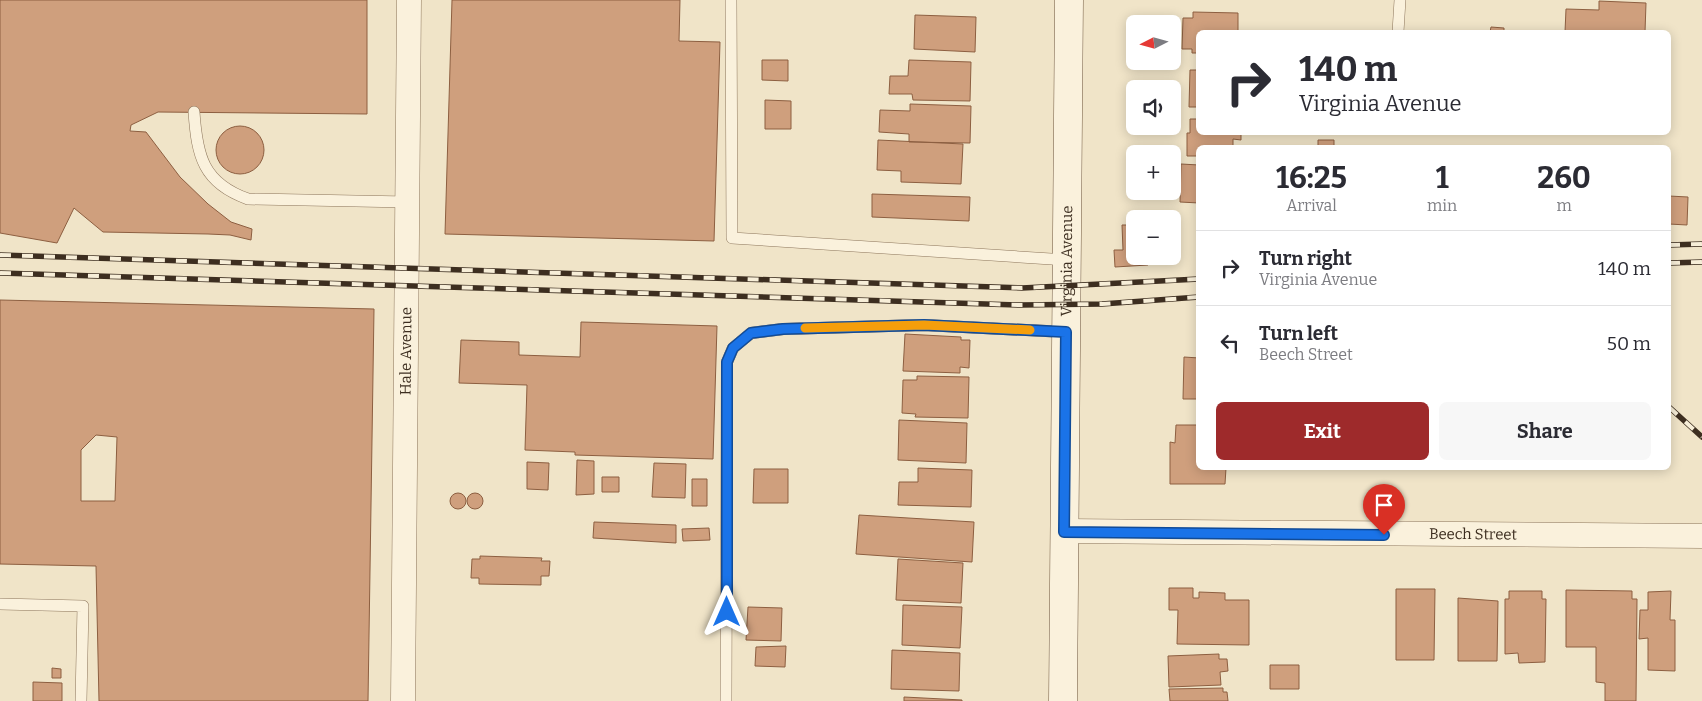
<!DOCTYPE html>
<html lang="en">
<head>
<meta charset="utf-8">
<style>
  body { margin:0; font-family:Bitter,serif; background:#f7f7f7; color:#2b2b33; height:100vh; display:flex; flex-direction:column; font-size:19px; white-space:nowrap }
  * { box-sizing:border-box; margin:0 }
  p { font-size:16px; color:#7c7c81 }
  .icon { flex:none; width:28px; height:28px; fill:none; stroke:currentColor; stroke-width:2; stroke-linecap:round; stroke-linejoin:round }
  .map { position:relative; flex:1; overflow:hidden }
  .side { position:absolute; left:1196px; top:145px; width:475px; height:325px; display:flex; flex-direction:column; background:#fff; border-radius:8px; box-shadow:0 2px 12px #0003 }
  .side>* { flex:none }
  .guide { position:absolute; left:1196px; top:30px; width:475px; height:105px; border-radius:8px; box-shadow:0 2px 12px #0003; background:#fff; color:#2b2b33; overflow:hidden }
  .needle { width:32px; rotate:264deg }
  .tools { position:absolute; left:1126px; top:15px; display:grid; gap:10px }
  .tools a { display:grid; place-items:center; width:55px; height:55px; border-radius:8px; background:#fff; box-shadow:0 2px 12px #0003; font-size:25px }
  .pin { position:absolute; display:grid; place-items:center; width:42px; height:42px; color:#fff; margin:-51px -21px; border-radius:50% 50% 50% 0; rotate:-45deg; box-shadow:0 0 5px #0007 }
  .pin .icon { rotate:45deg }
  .me { position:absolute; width:55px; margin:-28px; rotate:0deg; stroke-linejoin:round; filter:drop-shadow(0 0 4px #0008) }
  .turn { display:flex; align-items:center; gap:18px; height:105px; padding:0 20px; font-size:22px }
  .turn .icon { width:65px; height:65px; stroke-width:2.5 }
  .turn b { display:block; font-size:35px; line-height:42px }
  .eta { display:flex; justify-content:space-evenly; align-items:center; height:85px; text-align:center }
  .eta b { font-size:30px; font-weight:700; line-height:35px }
  .cta { display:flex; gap:10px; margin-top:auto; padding:10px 20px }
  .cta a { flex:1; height:58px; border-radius:8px; background:#9e2a2b; color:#fff; font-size:20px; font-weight:700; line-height:58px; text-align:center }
  .cta a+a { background:#f7f7f7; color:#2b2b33 }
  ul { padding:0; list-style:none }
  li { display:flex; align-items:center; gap:15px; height:75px; padding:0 20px; border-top:1px solid #e1e1e2 }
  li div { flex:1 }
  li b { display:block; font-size:19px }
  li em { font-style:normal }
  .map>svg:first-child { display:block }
</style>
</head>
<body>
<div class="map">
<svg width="1702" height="701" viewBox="0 0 1702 701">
  <rect width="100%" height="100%" fill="#f0e4c8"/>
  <!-- building -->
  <path fill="#cf9f7d" stroke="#8d5f41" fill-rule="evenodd" d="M0,0H367V114L158,112L131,125L130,131L146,132L180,177L208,204L231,222L252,229L251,240L230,235L208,234L103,232L74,208L57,243L0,233Z
    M452,0H680L679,41L720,42L714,241L445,234Z
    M1599,1L1646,3L1645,32H1565L1566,9L1599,10Z
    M1193,12L1238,13V32H1199V53H1192V49H1182L1183,18H1193Z
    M915,15L976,17L975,52L914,49Z
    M1491,27L1504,28V32H1490Z
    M762,60H788V81L762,80Z
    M909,60L971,62L970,101L913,100L912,94H889L890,76H908Z
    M1190,70H1199V107H1189Z
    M765,100L791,101V129H765Z
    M910,104L971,106L970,143L909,142V134L879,132L880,110L910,111Z
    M1190,119H1199V132H1241V140L1233,139V148H1199V156H1187V133H1190Z
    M216 150a24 24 0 1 1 48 0a24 24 0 1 1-48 0Z
    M878,140L963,144L961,184L901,182V171L877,170Z
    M1318,140H1334V148H1318Z
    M1181,164L1199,165V203L1180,202Z
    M872,194L970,197L969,221L872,217Z
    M1669,196L1688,197L1687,225L1669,224Z
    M1122,225H1135V256H1149L1148,265L1115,267L1114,250H1123Z
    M0,300L374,309L368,701H99L96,566L0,564ZM96,435L117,437L115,501H81V450Z
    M581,322L717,326L713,459L575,455V452L525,450L527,385L459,383L461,340L519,342V355L580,357Z
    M905,334L961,337V340H970L969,368L960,367V373L903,371Z
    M1184,357L1199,358V399H1183Z
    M917,376L969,377L968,418L915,417L916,414L902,413L903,380H917Z
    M899,420L967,423L966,463L898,460Z
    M1176,425H1199V468H1226L1225,484H1170V442L1175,443Z
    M577,460L594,461V494L576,495Z
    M527,462L549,463L548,490L527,489Z
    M654,463L686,464L685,498L652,497Z
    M918,468L972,470L971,507L898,505L899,482H918Z
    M754,469H788V503H753Z
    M602,477H619V492H602Z
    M692,479H707V506H692Z
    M467 501a8 8 0 1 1 16 0a8 8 0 1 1-16 0Z
    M450 501a8 8 0 1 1 16 0a8 8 0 1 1-16 0Z
    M859,515L974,522L972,562L856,554Z
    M594,522L676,525V543L593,538Z
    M709,528L710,540L683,541L682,529Z
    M480,556L542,558L541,561H550L549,576H541V585L479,584V578H471L472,559H480Z
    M898,559L963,563L961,603L896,600Z
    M1169,588H1193V598H1199V592L1225,593V600H1249V645L1177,644L1178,610H1169Z
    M1396,589H1435L1434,660H1396Z
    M1566,590L1632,591V599H1637L1636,701H1605V683L1596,682V647H1566Z
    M1509,591H1542V599H1546L1545,662L1519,663L1518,653L1505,654V599H1509Z
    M1671,591L1670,620H1675V671L1648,670V638L1639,639L1640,610H1648V592Z
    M1458,598L1498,601L1497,661H1458Z
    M903,605L962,607L960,648L902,645Z
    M748,607L782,608L781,641L746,640Z
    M786,646L785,667L755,666L756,647Z
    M892,650L960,653L959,691L891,689Z
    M1219,654V659H1227L1228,671L1220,672L1221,685L1169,687L1168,656Z
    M1270,665H1299V689H1270Z
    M52,668L61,669V678H52Z
    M33,682L62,683V701H33Z
    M1223,688V692H1227L1228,701H1170L1169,689Z
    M904,697L962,700V701H904Z"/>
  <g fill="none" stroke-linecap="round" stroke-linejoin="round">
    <defs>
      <path id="lane" d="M731,0L732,238L1067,260
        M1398,32L1400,0
        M194,112C197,156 203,183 248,199L407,202
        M0,604L83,606L81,701
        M726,701L727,362L733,348L751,333L783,329L923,325L1066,332"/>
      <g id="street">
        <path id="s1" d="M1064,531L1702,536"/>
        <path id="s2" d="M403,701L409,0"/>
      </g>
      <g id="secondary">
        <path id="s3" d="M1063,701L1069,0"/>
      </g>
    </defs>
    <!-- lane casing -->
    <use href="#lane" stroke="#8d765c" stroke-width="12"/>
    <!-- street casing -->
    <use href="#street" stroke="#8d765c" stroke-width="25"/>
    <!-- secondary casing -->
    <use href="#secondary" stroke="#6f573f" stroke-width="29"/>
    <!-- lane -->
    <use href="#lane" stroke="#faf1dc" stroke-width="11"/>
    <!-- street -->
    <use href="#street" stroke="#faf1dc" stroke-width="24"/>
    <!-- secondary -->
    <use href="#secondary" stroke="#faf1dc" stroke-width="28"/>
    <defs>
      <path id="rail" d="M1669,245L1702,244
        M0,255L1022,288L1199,279
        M1669,263L1702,262
        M0,273L1020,305L1102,304L1199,297
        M1669,407L1702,437"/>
    </defs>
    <!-- rail casing -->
    <use href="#rail" stroke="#3d2e20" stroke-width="5.5"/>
    <!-- rail -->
    <use href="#rail" stroke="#f7eed8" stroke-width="4" stroke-dasharray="11" stroke-linecap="butt"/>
  </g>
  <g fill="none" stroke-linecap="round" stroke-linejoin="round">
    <defs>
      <path id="route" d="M727,612V362L733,348L751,333L783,329L924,325L1066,332L1064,532L1384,535"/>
    </defs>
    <!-- route casing -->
    <use href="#route" stroke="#114b97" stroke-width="12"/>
    <!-- route -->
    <use href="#route" stroke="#1a73e8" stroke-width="9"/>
    <!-- slow -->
    <path stroke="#f59e0b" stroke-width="9" d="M805,328L924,325L1030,330"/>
  </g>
  <g text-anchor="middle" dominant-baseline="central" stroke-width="4" stroke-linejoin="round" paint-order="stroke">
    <!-- street labels -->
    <g font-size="15" fill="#3d2e20" stroke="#f7eed8">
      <text stroke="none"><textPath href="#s3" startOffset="440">Virginia Avenue</textPath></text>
      <text stroke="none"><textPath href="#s2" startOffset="350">Hale Avenue</textPath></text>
      <text stroke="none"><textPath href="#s1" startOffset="409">Beech Street</textPath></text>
    </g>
  </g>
</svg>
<div class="tools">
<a><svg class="needle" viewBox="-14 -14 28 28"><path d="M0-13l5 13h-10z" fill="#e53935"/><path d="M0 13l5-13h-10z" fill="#7c7c81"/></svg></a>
<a><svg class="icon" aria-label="sound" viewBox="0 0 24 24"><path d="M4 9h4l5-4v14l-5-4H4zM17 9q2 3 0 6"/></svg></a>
<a>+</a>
<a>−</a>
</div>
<div class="pin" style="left:1384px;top:535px;background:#d93025"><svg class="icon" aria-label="arrive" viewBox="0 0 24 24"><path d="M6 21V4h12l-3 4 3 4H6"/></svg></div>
<svg class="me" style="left:727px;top:612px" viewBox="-20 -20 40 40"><path d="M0-17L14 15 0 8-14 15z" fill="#1a73e8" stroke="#fff" stroke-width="4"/></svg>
<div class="guide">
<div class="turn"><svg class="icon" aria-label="right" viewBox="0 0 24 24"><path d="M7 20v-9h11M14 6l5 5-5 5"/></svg><div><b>140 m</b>Virginia Avenue</div></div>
</div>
<section class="side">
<div class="eta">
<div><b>16:25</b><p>Arrival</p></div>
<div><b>1</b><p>min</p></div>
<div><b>260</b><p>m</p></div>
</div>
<ul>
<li><svg class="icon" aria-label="right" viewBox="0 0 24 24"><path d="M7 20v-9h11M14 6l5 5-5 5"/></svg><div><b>Turn right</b><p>Virginia Avenue</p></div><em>140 m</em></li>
<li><svg class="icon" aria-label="left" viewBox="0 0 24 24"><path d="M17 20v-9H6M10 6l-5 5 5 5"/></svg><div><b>Turn left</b><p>Beech Street</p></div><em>50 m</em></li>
</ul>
<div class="cta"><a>Exit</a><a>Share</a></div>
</section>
</div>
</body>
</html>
